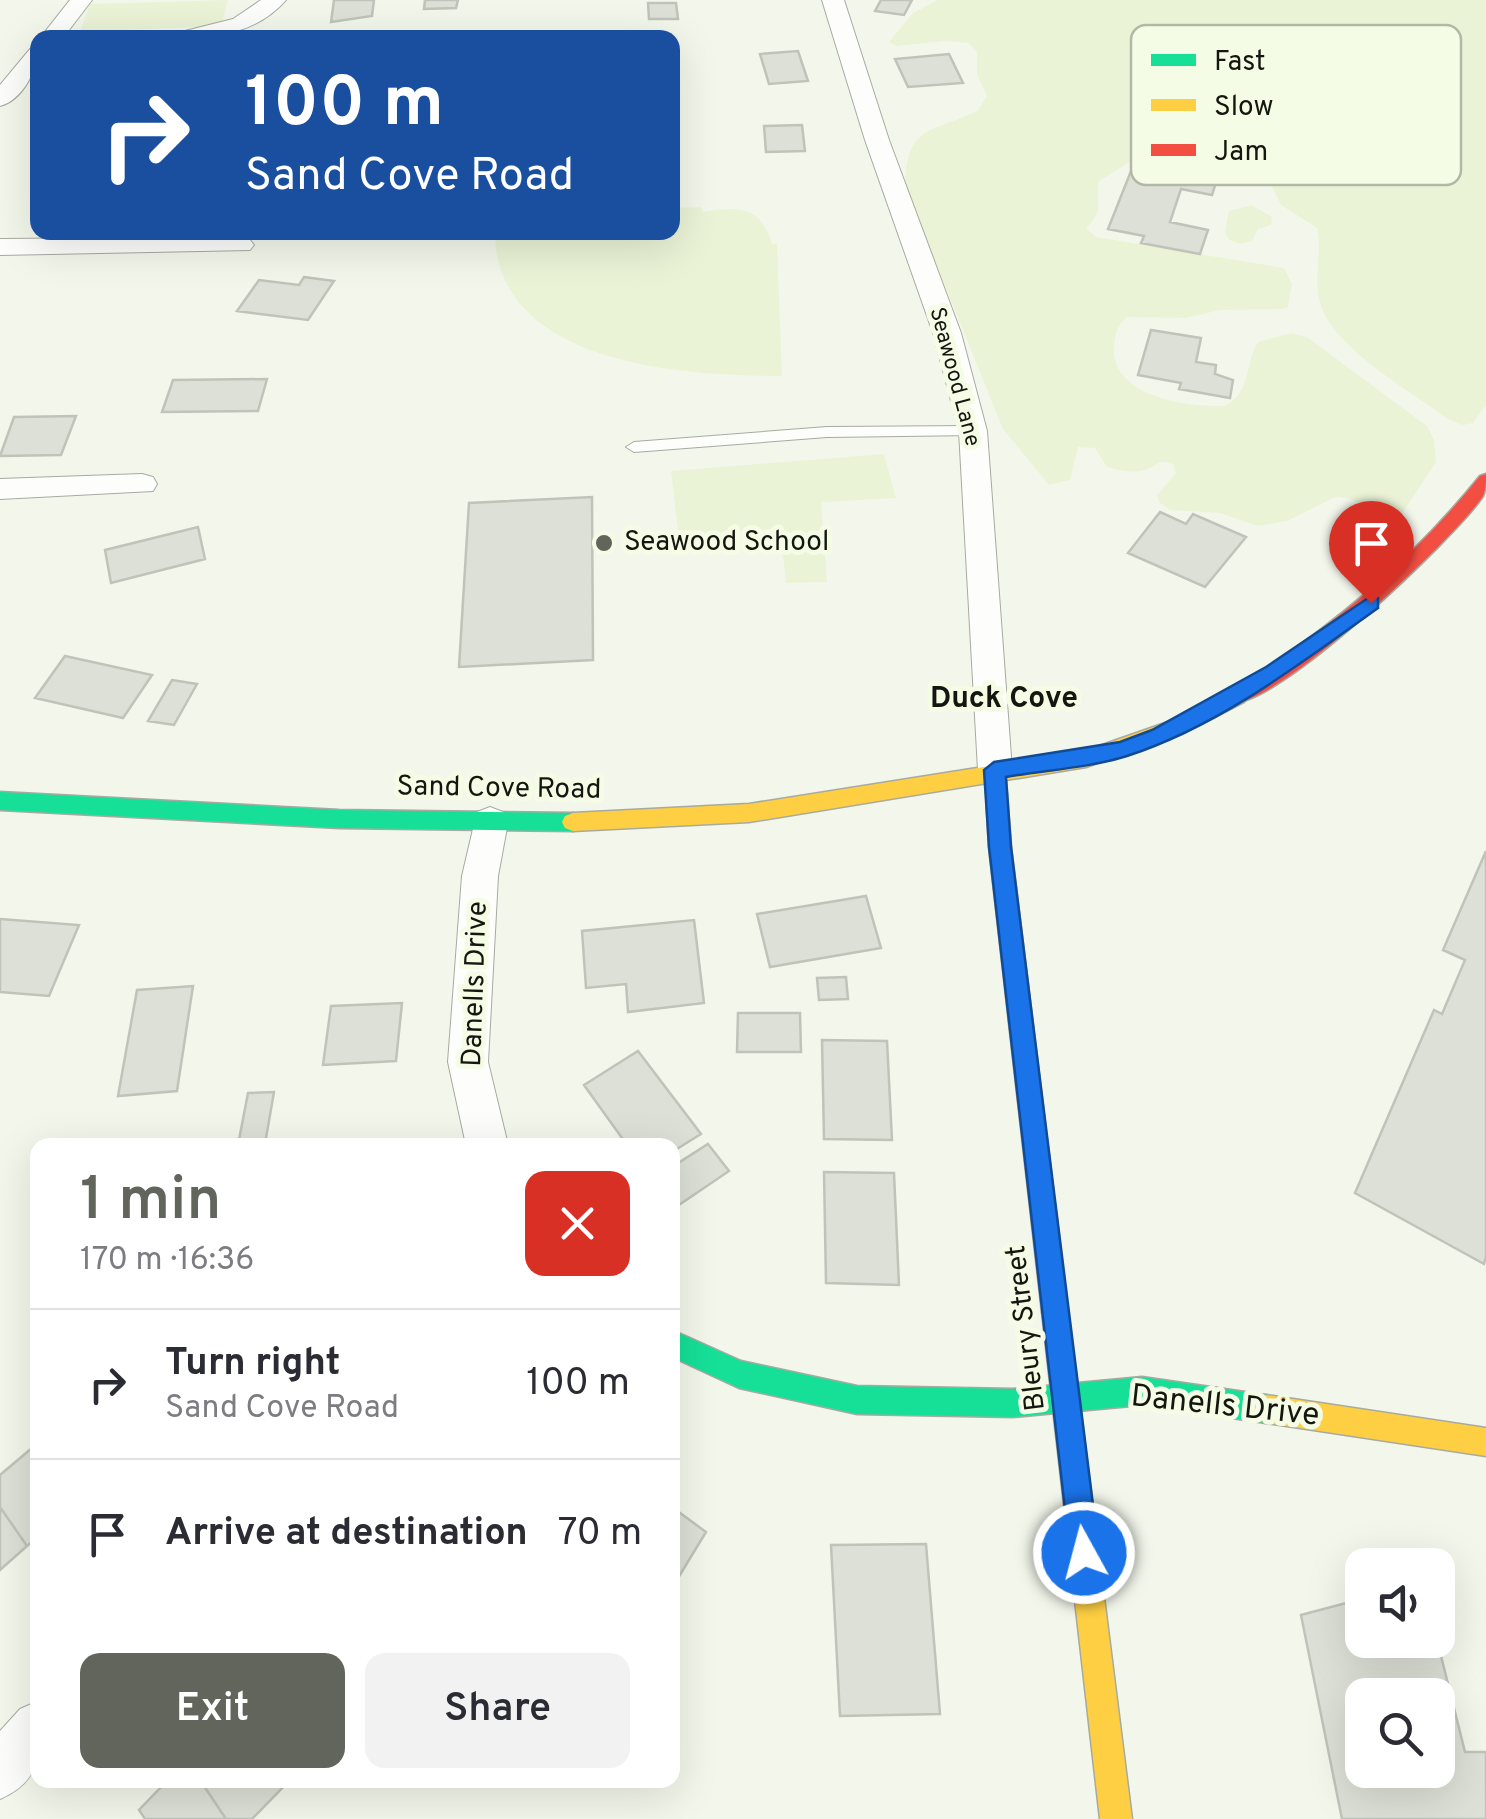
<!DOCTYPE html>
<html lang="en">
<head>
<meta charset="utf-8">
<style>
  body { margin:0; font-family:Overpass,sans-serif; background:#f2f2f3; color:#2b2b33; height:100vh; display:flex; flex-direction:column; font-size:38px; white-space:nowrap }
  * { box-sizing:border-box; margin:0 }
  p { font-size:32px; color:#7c7c81 }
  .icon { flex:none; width:55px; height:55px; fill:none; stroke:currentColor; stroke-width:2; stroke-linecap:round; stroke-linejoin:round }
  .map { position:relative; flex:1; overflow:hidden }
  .details { position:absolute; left:30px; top:1138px; width:650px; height:650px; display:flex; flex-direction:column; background:#fff; border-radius:20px; box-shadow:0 10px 40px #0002 }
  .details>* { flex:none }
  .banner { position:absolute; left:30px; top:30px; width:650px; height:210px; border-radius:20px; box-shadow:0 10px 40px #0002; background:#1a4fa0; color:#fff; overflow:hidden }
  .tools { position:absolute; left:1345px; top:1548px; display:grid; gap:20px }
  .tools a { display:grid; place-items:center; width:110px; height:110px; border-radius:20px; background:#fff; box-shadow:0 10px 40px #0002; font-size:50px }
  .pin { position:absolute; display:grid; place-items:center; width:85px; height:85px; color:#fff; margin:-102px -42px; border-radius:50% 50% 50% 0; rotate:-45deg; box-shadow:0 0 10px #0007 }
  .pin .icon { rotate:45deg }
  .me { position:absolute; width:110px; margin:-55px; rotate:353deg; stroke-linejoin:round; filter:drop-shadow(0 0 8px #0008) }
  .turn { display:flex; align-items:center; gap:35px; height:210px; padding:0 50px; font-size:45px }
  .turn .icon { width:130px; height:130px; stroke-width:2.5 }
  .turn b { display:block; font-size:70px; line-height:85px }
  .round { display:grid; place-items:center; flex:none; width:105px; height:105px; border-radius:20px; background:#f2f2f3 }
  .overview { display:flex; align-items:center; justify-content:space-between; height:170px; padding:0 50px }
  h1 { font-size:60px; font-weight:600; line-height:75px; color:#62655c }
  .button { display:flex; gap:20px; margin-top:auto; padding:20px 50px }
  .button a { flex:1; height:115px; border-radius:20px; background:#62655c; color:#fff; font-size:40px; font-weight:600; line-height:115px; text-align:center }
  .button a+a { background:#f2f2f3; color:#2b2b33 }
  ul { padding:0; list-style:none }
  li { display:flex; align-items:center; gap:30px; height:150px; padding:0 50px; border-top:2px solid #e1e1e2 }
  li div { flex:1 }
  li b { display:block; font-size:38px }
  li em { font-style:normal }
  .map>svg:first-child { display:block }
</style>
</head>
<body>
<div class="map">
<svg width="1486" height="1819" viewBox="0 0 1486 1819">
  <rect width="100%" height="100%" fill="#f3f7eb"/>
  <!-- green -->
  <path fill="#eaf3d6" d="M228,0L221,26L80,32L90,4Z
    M938,0H1486V405L1473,423L1463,425L1448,419C1411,391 1337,351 1321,306C1312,280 1323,254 1317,228L1281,205L1272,187L1260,179L1225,168L1190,169L1136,158L1099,181C1094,204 1107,207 1086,228L1096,237L1284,268L1292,284L1288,307L1283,309L1220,310L1186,318L1127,317C1117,325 1115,334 1114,346C1110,397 1188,407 1224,406C1252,393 1244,364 1258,342L1291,333L1307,337L1427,426L1434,440L1436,462L1401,515L1386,518L1349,498L1335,497L1287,521L1258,526L1220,513L1170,510L1159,502L1157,495L1176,473L1173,464C1157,458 1156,468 1142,471C1131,473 1117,470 1107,467L1095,448L1078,447L1070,480L1049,485L1003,429L905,187C906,122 933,134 978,110L987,96L977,75V52L968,43L946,41L896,46L889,42L913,13Z
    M1252,205L1272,217L1271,225L1258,229L1252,241L1240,244L1228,239L1225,231L1229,211Z
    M701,207L703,212C738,206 761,206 772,244H777L782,376C686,376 496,366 495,233L672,232L673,208Z
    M884,454L896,498L821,502L827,582L786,583L780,528L679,538L671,471Z"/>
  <!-- building -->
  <path fill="#dde0d6" stroke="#bfc3b9" stroke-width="2.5" fill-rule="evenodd" d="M334,0H374L372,16L331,22Z
    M425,0H458L456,8L424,9Z
    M881,0H912L904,15L875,11Z
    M648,3H676L678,19H649Z
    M798,51L808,81L769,84L760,54Z
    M949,54L963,83L908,87L895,59Z
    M802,125L805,151L766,152L764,126Z
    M1135,161L1218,176L1212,195L1181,189L1170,222L1208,230L1200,254L1141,243L1144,236L1108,229Z
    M304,277L334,281L308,320L237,311L259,280L299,285Z
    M1151,330L1201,338L1196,362L1216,365L1215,374L1233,380L1230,398L1179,389L1181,383L1138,375Z
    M267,379L258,411L162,412L173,380Z
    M76,416L61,455L0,456L14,417Z
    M592,497L593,660L459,667L469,503Z
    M1160,512L1186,524L1193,514L1246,537L1205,587L1128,553Z
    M198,527L205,559L111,583L105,550Z
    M65,656L152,675L123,718L35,698Z
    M172,680L197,684L174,725L148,721Z
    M1486,851V1257L1484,1264L1355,1193L1434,1010L1442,1014L1465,960L1443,950Z
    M866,896L881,948L770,967L757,914Z
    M0,919L79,925L49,996L0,992Z
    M694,920L704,1003L628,1012L626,984L586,988L582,931Z
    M846,977L848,999L819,1000L817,978Z
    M193,986L177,1091L118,1096L137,990Z
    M402,1003L396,1061L323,1065L331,1006Z
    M738,1013H800L801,1052H737Z
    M822,1040L887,1041L892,1140L824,1139Z
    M638,1051L701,1134L672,1152V1145H627L584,1085Z
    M274,1092L265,1144L238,1145L248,1093Z
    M708,1144L729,1171L673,1209L672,1167Z
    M824,1172L894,1173L899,1285L826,1283Z
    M38,1443V1537L27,1546L0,1507V1475Z
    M0,1507L27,1546L0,1570Z
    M672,1507L706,1532L672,1588Z
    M926,1544L940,1714L840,1716L831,1545Z
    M1361,1599L1362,1640H1437L1465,1752H1486V1819H1342L1301,1615ZM1362,1695H1438V1770H1362Z
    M168,1780H200L226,1819H145L139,1810Z
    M200,1780H290L252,1819H226Z"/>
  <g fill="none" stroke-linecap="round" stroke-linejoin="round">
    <defs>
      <path id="lane" d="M973,426L981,431L978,435L827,437L634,452L626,447L634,442L827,427Z"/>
      <path id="street" d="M70,0H92L63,38H40Z
        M261,0H286C256,34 216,38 174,38L177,33L233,19Z
        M822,0H844L889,140L961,333L987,431L1012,770L1007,780L995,784L983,780L978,770L959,431L933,333L865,140Z
        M38,48C38,69 23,100 0,106V85L30,49Z
        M241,237L250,240L254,245L250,250L0,255V239Z
        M142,474L153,477L157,484L153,491L0,499V479Z
        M490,807L503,812L508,822L498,876L488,1062L508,1145H466L448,1062L462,876L477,812Z
        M38,1701C38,1746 48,1778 0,1799V1731L20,1709Z"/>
      <path id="fast" d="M995,762L1005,770L1011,847L1068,1312L1064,1321L1055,1325L1046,1321L1042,1312L989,847L985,770Z
        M0,792L339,810L573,813L581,816L584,822L581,828L573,831L339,828L0,810Z
        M672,1330L741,1361L857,1386L1013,1389L1142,1377L1266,1395L1276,1399L1280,1409L1276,1419L1266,1423L1142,1405L1013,1417L857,1414L739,1388L672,1357Z"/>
      <path id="slow" d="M1237,689L1247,697L1244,702L1182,734L1086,767L749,822L573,831L565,828L562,822L565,816L573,813L749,804L1085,751L1168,722Z
        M1055,1299L1064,1303L1068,1312L1132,1819H1100L1042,1312L1046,1303Z
        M1266,1395L1486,1428V1456L1266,1423L1256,1419L1252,1409L1256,1399Z"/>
      <path id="jam" d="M1486,474C1486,482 1486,489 1483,496C1458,535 1270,714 1230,702L1227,697L1230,692C1326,632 1409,564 1480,476Z"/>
    </defs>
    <!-- lane casing -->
    <use href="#lane" stroke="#a7aaa1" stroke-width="2"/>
    <!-- street casing -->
    <use href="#street" stroke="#a7aaa1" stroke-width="2"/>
    <!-- fast casing -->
    <use href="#fast" stroke="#a7aaa1" stroke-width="3"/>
    <!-- slow casing -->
    <use href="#slow" stroke="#a7aaa1" stroke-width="3"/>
    <!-- jam casing -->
    <use href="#jam" stroke="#a7aaa1" stroke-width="3"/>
    <!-- lane -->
    <use href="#lane" fill="#fdfefc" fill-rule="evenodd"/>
    <!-- street -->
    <use href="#street" fill="#fdfefc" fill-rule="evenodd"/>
    <!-- fast -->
    <use href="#fast" fill="#16e098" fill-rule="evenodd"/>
    <!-- slow -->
    <use href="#slow" fill="#ffcf43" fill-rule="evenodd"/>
    <!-- jam -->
    <use href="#jam" fill="#f24e42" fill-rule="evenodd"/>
  </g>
  <!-- route -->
  <path fill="#1a73e8" stroke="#114b97" stroke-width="2.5" d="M1371,596L1378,598V608C1300,664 1219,726 1127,756C1089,768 1045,770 1006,777L1011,847L1099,1553L1095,1564L1084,1568L1074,1564L1070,1553L989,847L984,770L994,762L1120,742L1152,730L1266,667Z"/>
  <!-- markers -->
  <circle fill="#62655c" stroke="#f5fce6" stroke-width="4" cx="604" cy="543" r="10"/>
  <g text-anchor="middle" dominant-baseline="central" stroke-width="10" stroke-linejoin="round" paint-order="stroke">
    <!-- far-street labels -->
    <g font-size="22" fill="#14160f" stroke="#f5fce6">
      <text transform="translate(954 377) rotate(75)">Seawood Lane</text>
    </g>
    <!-- poi labels -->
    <g font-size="28" fill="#14160f" stroke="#f5fce6" text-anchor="start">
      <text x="624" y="543">Seawood School</text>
    </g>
    <!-- street labels -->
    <g font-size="28" fill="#14160f" stroke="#f5fce6">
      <text transform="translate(499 789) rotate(1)">Sand Cove Road</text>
      <text transform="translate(476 984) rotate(-88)">Danells Drive</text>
      <text transform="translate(1027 1328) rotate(-97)">Bleury Street</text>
    </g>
    <!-- neighbourhood labels -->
    <g font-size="30" font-weight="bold" fill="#14160f" stroke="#f5fce6">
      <text x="1004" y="699">Duck Cove</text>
    </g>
    <!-- near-street labels -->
    <g font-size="32" fill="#14160f" stroke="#f5fce6">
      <text transform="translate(1225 1407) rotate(6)">Danells Drive</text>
    </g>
  </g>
  <!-- legend -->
  <rect x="1131" y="25" width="330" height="160" rx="15" fill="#f5fce6" stroke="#b2b7a6" stroke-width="2.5"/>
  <rect x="1151" y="54" width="45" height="12" fill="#16e098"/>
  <rect x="1151" y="99" width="45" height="12" fill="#ffcf43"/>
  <rect x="1151" y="144" width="45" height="12" fill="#f24e42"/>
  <g font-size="28" fill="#14160f">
    <text x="1214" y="70">Fast</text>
    <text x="1214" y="115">Slow</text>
    <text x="1214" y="160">Jam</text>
  </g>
</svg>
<div class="tools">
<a><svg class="icon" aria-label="sound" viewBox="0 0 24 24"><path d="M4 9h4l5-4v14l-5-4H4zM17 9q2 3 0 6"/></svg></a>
<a><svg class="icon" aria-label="search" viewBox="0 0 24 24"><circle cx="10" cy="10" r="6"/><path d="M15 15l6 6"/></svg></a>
</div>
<div class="pin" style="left:1371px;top:603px;background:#d93025"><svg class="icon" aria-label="arrive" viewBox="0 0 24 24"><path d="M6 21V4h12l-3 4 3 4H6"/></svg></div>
<svg class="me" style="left:1084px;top:1553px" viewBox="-20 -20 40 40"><circle r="17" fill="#1a73e8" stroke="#fff" stroke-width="3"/><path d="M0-11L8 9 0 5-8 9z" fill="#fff"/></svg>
<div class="banner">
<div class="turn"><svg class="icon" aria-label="right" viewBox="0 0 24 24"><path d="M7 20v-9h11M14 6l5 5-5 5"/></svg><div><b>100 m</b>Sand Cove Road</div></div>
</div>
<section class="details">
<div class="overview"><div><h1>1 min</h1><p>170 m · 16:36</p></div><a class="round" style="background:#d93025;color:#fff"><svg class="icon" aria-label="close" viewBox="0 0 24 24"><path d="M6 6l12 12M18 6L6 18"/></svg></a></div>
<ul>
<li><svg class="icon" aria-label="right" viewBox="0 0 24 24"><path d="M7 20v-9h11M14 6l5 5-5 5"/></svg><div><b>Turn right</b><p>Sand Cove Road</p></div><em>100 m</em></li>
<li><svg class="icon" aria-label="arrive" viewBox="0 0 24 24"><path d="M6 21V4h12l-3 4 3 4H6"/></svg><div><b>Arrive at destination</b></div><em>70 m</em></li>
</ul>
<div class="button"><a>Exit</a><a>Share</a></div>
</section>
</div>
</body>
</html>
